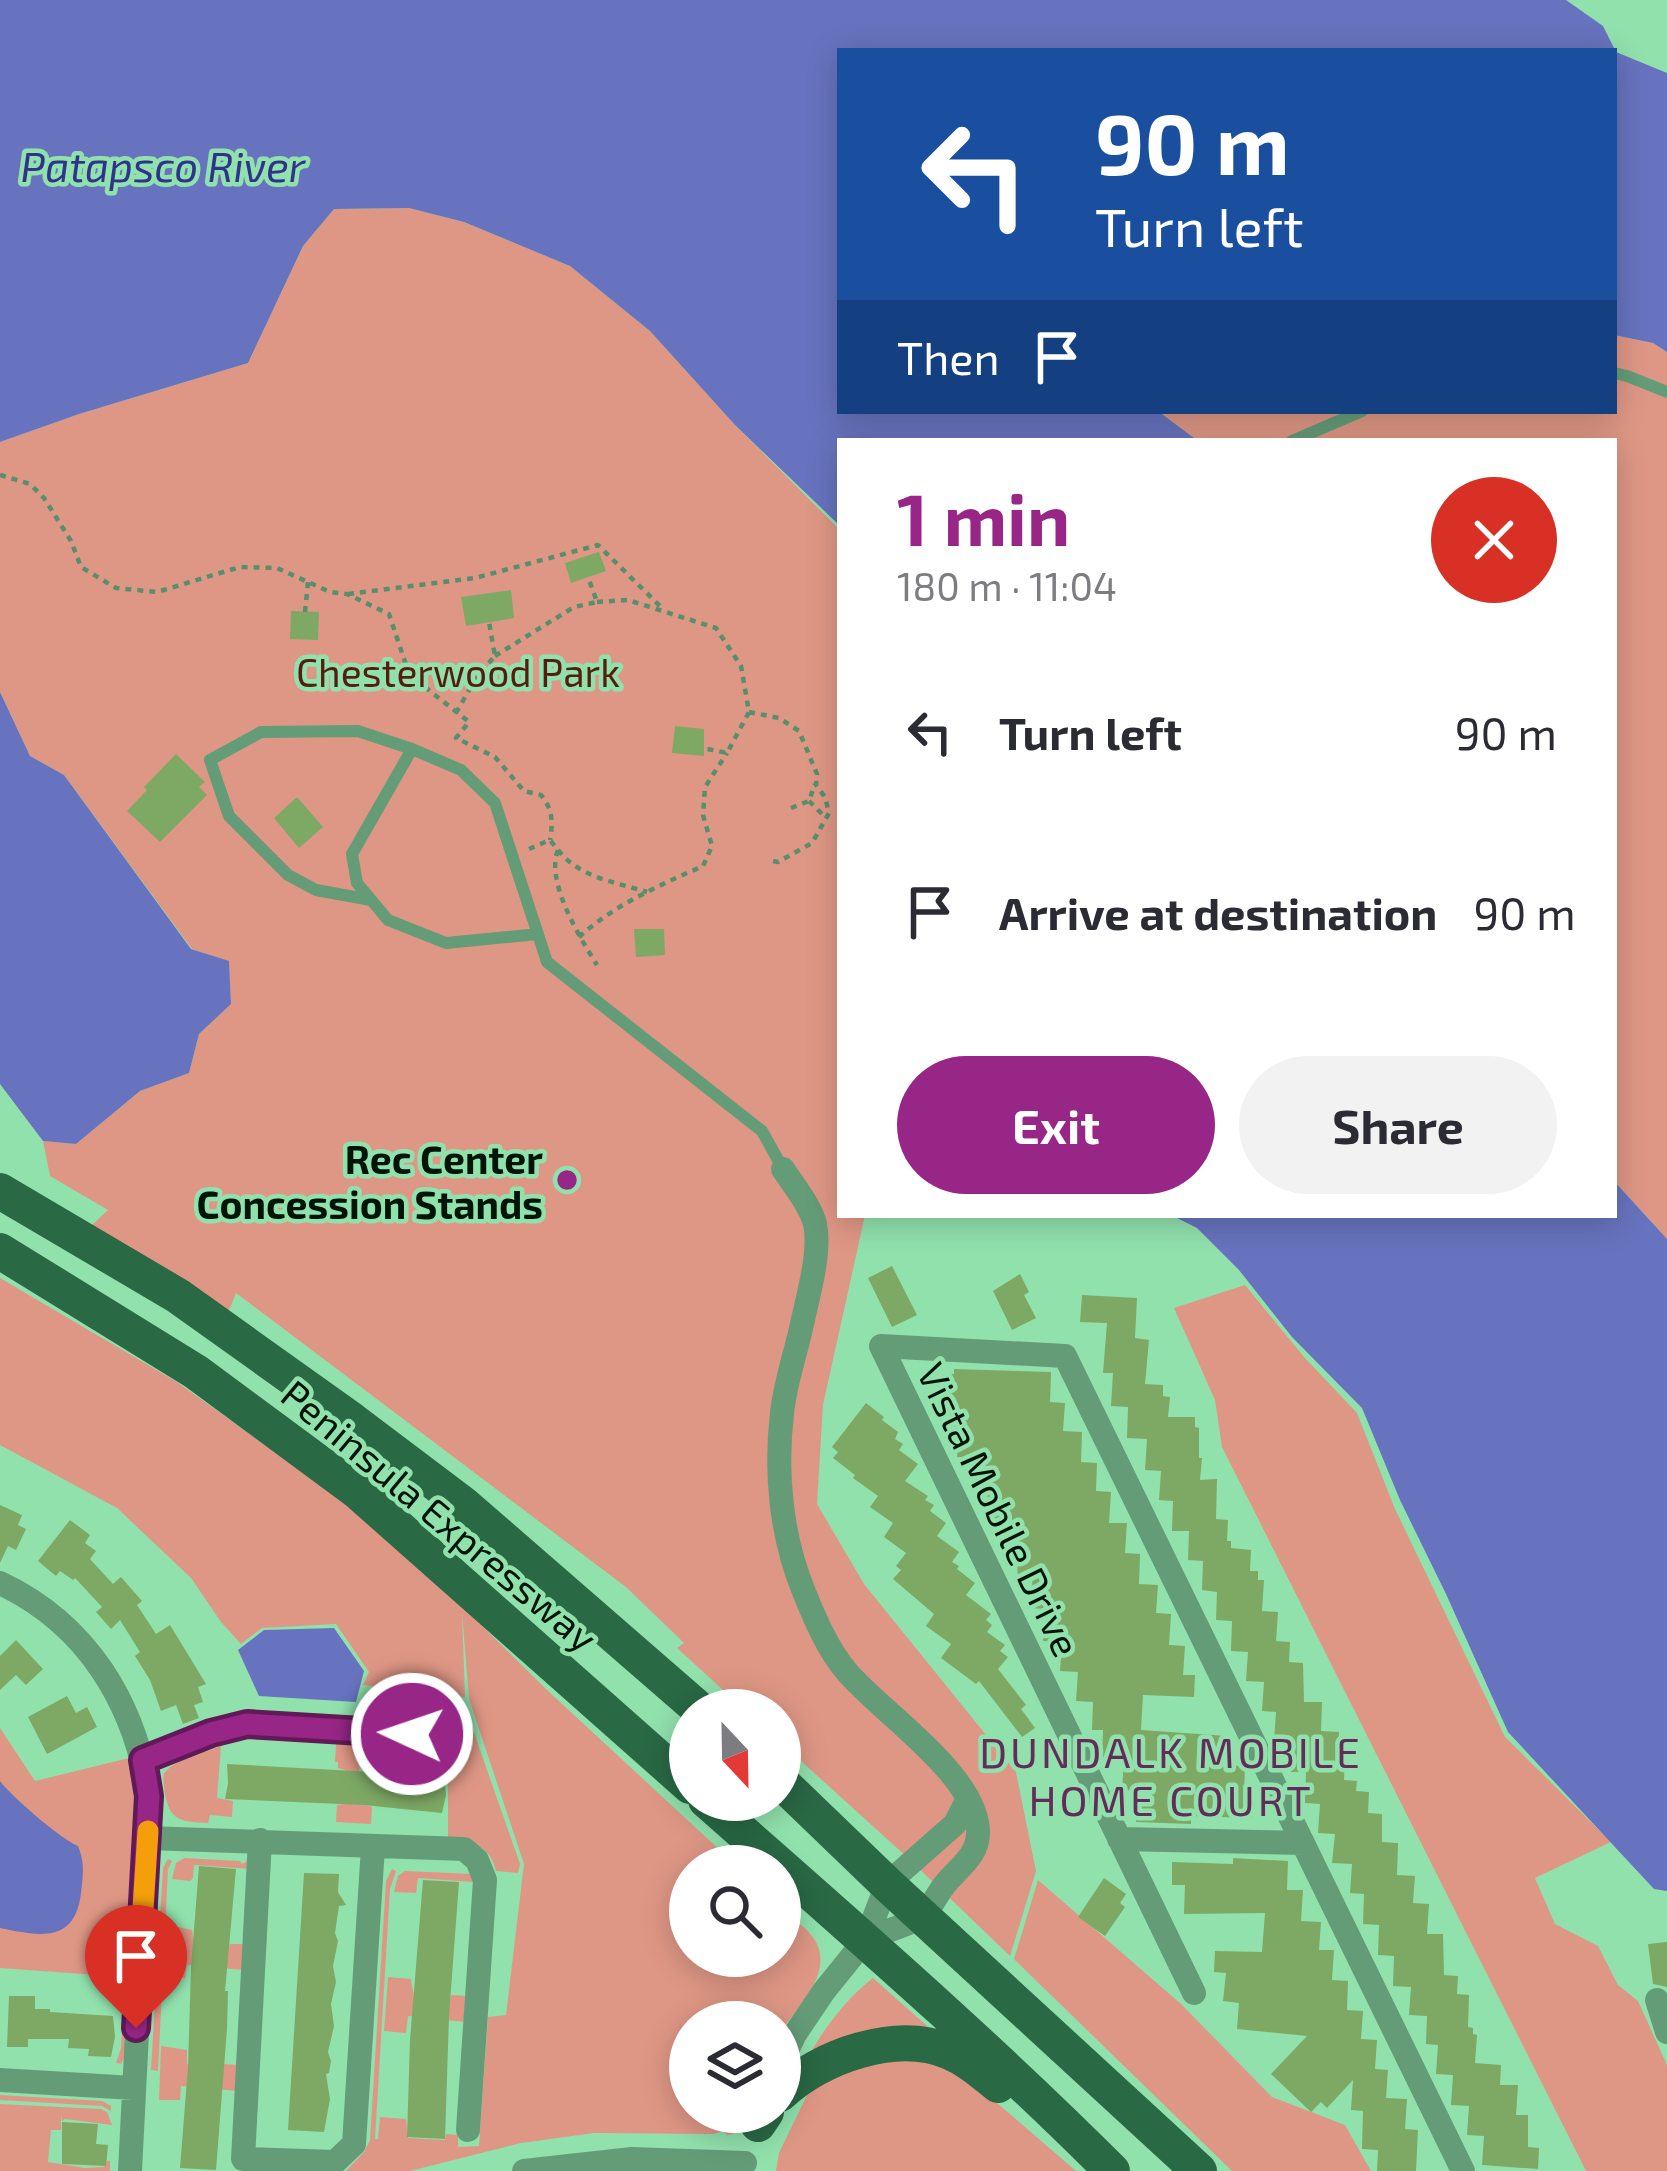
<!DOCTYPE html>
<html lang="en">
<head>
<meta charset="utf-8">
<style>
  body { margin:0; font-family:"Exo 2",sans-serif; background:#f2f2f3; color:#2b2b33; height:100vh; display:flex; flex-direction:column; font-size:45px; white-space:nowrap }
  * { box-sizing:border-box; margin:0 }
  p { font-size:39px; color:#7c7c81 }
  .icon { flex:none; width:66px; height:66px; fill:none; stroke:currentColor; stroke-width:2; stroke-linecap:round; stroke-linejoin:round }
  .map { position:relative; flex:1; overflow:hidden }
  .drawer { position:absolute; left:837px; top:438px; width:780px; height:780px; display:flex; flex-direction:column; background:#fff; border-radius:0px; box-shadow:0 6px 30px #0003 }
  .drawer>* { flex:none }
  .banner { position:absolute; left:837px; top:48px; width:780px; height:366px; border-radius:0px; box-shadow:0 6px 30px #0003; background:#1a4fa0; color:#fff; overflow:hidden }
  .needle { width:78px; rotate:158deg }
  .controls { position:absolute; left:669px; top:1689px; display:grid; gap:24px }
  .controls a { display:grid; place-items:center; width:132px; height:132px; border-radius:50%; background:#fff; box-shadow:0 6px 30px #0003; font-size:60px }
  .pin { position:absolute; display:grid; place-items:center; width:102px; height:102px; color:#fff; margin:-123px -51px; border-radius:50% 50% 50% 0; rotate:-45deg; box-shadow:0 0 12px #0007 }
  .pin .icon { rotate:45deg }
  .me { position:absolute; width:132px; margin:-66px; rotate:273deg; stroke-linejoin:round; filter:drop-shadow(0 0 9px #0008) }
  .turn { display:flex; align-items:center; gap:42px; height:252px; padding:0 60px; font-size:54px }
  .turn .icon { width:156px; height:156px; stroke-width:2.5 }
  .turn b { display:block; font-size:84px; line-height:102px }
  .then { display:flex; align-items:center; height:114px; padding:0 60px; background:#0003; gap:24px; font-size:45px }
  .round { display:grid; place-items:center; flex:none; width:126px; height:126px; border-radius:63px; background:#f2f2f3 }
  .head { display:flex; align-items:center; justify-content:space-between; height:204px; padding:0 60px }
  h1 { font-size:72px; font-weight:700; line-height:90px; color:#972686 }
  .button { display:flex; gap:24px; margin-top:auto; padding:24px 60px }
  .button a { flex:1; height:138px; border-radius:72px; background:#972686; color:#fff; font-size:48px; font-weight:700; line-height:138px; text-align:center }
  .button a+a { background:#f2f2f3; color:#2b2b33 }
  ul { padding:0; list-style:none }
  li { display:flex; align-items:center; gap:36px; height:180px; padding:0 60px }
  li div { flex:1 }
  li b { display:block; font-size:45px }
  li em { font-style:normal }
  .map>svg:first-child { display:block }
</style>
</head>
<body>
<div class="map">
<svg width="1667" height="2171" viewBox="0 0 1667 2171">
  <rect width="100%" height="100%" fill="#91e1ad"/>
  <!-- green -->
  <path fill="#df9785" d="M409,208L464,222L570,266L650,331L735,425L840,530V1215H865L823,1405L817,1504L864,1584L1016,1772L1036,1871L1010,1956L908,1858L780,1742V1710H745L677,1648L684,1643L626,1587L236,1293L228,1313L91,1226L108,1210L50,1176L43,1141L76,1144L140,1091L189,1073L199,1034L231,1004L229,962L192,949L64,775L30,756L0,692V442L79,414L248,363L303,246L334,209Z
    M1614,335L1653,343L1667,352V1239L1614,1181V441H1198L1158,411H1614Z
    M0,1278L177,1382L353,1508L462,1606L546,1689L737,1866H690V1956H780V1906C790,1916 809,1929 816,1942C833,1974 797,2008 780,2032V2022H690V2112H743C739,2122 739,2135 727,2135L723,2131L714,2134L594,2133L521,2143L410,2171H346L364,2152L370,2140L386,1881L392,1869L396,1871L390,1889L375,2139H378L380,2117L406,2119L408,2138L445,2140L446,2134L458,2135V2147L479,2146L488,2017L506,2015L524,1864L469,1699L462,1612L465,1697L363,1685L369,1672L336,1624L262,1628L241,1644L221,1622L191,1578L117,1508L0,1445Z
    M1245,1285L1304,1357L1357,1413L1395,1509L1505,1737L1611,1842L1535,1878L1555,1924L1598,1946L1618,1985L1638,2001L1667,2065V2171H1586L1222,1447L1215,1400L1174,1308Z
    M464,1704L520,1864L518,1873L496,1871C490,1845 472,1841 448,1839V1729Z
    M0,1728L35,1781L129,1758L141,1830L125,2055L121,2064L116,2063L121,2048L125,1977L0,1968Z
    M336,1744L361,1745L357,1802L372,1807L371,1824L336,1822L337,1805L345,1804V1770L338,1768V1762H335Z
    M221,1746L217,1798L233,1801L232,1817L210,1815L208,1823C177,1822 168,1819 164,1787C164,1779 161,1775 168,1769C177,1760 208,1751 221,1746Z
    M184,1858L240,1861L242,1864L250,1860L251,1869L194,1865L193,1878L190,1881L172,1879L176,1863Z
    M168,1859L172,1861L168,1869L158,2071L151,2070L163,1868Z
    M405,1871L472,1874L473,1882L418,1878L416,1893L394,1892L398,1876Z
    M1038,1880L1181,2004L1272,2097L1345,2125L1371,2171H1232L1014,1959Z
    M169,1925L192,1930L194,1946L228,1948L230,1944H246L245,1970L187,1965L185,1978H181V1981L166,1980Z
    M388,1977L411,1979L414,1997L450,2000L451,1995L467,1996L465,2022L408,2016L406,2033L384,2031Z
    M873,1978L936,2034L802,2068C820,2034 843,2001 873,1978Z
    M161,2046L187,2050V2064L222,2067L223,2064L239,2065L237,2091L181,2086L180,2100H159Z
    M921,2056L967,2077L1076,2171H776L779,2153L807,2095L858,2060Z
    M0,2095L102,2101L111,2106V2111L102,2106L0,2100Z
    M0,2104L101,2109L107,2112L112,2125L65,2119L62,2121L61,2115V2130H51L48,2162L85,2168L104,2167L107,2161H110V2171H0Z"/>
  <!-- water -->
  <path fill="#6773be" d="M0,0H1566L1603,26L1616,52L1667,73V352L1653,343L1614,335V51H840V411H1158L1198,441H840V526L735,425L650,331L570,266L464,222L409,208L334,209L303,246L248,363L79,414L0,442Z
    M0,692L30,756L64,775L191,949L229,961L231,1004L199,1034L189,1073L140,1091L76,1144L43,1141L0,1084Z
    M1614,1181L1667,1239V1891L1654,1889L1508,1732L1446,1594L1400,1500L1362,1408L1292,1337L1239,1270L1197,1228L1171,1215H1614Z
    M334,1628L364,1671L356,1702L259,1696L238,1650L264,1630Z
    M0,1781C11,1796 62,1840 78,1846C85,1863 83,1875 81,1893C75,1944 39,1936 0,1928Z"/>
  <!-- building -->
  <path fill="#7da964" d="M599,552L606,571L571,583L565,563Z
    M511,590L514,618L466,626L461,597Z
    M291,611L319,612L318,640L290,639Z
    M675,726L704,729V756L672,753Z
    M176,754L205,782L199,787L207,795L160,842L127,811L147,790L144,787Z
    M297,797L323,827L299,848L274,818Z
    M634,929H664L665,955L636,957Z
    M892,1266L917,1315L892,1327L868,1278Z
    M1020,1274L1029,1292L1024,1295L1036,1318L1012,1330L993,1291Z
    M1082,1295L1137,1298L1135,1338L1149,1340L1145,1384L1163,1385V1396L1170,1397L1168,1417H1195V1427L1199,1428V1458H1202L1200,1480L1217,1479L1216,1519L1228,1520L1227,1541H1231V1548L1251,1550L1250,1571H1258V1580H1264L1262,1611L1278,1612L1276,1641L1290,1642L1289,1662L1303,1663L1304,1702H1322L1321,1731L1339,1732L1338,1752H1345L1344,1780L1357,1781L1356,1791L1369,1792L1368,1813L1382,1814V1842L1398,1843L1397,1875L1415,1876L1413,1903L1429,1904L1427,1934H1443L1444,1975L1458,1976L1457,1994L1469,1995L1468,2027L1473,2028V2034L1477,2035L1475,2063L1501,2065L1500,2085H1518L1516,2115H1528V2147L1539,2148L1538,2169L1482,2165L1484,2136L1467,2135L1469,2106L1451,2105L1453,2075L1436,2074L1438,2045L1426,2044L1427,2016L1409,2015L1411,1987L1393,1986L1394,1956L1378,1955L1379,1925L1363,1924L1364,1894L1350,1893L1352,1864L1332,1863L1335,1834L1318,1833L1320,1804L1305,1803L1306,1772H1291L1293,1743L1274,1741L1276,1712L1262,1711L1264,1682L1246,1681L1248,1652L1231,1651L1232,1621L1216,1620L1217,1592L1202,1590L1203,1561L1188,1560L1189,1531H1172L1173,1501L1159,1500L1161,1471L1145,1470L1147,1439L1127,1438L1128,1407L1111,1406L1113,1373H1103L1107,1323L1080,1322Z
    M954,1369L1051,1372L1050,1402L1065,1403L1063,1431L1082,1432L1081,1462L1097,1463L1096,1491L1111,1492L1109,1523H1127L1125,1553L1140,1554L1139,1584L1158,1585L1156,1613L1171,1614L1169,1645L1185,1646L1183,1675H1195L1194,1697L1143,1695L1141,1730L1227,1736L1225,1765L1245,1766L1244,1795H1253L1252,1818L1191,1816V1824L1136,1822L1138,1791L1122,1790L1124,1761L1102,1760L1103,1730H1092L1093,1702L1076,1701L1078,1672L1060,1671L1062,1642L1043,1641L1045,1609L1031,1608L1033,1570L1018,1591L1017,1551H1002L1003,1519L986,1518L988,1490L972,1489L974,1458L957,1457L959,1429L941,1428L945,1374H954Z
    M866,1403L884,1417L882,1420L898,1432L895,1439L903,1444L899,1450L918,1464L905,1481L928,1496L925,1500L934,1505L930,1511L946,1523L937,1536L959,1552L952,1562L959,1566L957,1569L975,1583L966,1595L991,1614L986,1620L992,1625L987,1632L1005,1645L1000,1651L1008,1657L998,1669L1026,1705L1021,1709L1035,1728L1022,1737L979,1681L976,1684L941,1658L951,1644L926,1626L934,1614L893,1579L901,1570L896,1566L906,1553L884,1537L893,1523L870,1507L878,1496L853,1478L855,1475L833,1458L838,1452L832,1447Z
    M0,1505L22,1515L18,1525L26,1529L16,1550L8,1546L0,1563Z
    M70,1520L90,1535L85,1543L96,1551L90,1559L113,1584L121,1577L142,1601L137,1605L156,1634L170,1625L206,1684L198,1687L203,1702L194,1705L199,1718L183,1724L176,1705L161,1711L150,1680L135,1656L140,1652L120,1620L111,1629L96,1612L102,1607L75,1578L73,1580L60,1571L56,1576L38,1561Z
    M16,1640L43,1669L26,1685L16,1675L0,1690V1656Z
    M67,1696L76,1713L87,1707L97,1727L47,1754L28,1717Z
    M227,1764L444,1776L446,1795L442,1813L364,1805L225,1799L228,1783Z
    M1233,1858L1288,1861L1287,1890H1303L1301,1921L1321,1922L1319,1950H1334L1332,1980L1348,1981L1347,2010L1363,2011L1361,2039L1377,2040L1375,2069L1388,2070L1386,2098L1407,2099L1405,2129L1418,2130L1416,2171H1377L1378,2150L1362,2149L1363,2111L1351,2110L1353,2080L1327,2108L1321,2102L1311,2112L1271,2074L1307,2036L1237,2029L1239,2003L1223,2001L1226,1973L1214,1972L1215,1951L1262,1952L1265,1913L1184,1914L1185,1885H1172V1862L1233,1864Z
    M199,1866L236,1869L225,1991H228L227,2029L216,2170L180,2168L188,2067L191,1967Z
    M304,1873L339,1874L338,1892L346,1905L339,1906L335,1933L338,1941L333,1966L336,1982L331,2004L334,2026L328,2052L331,2061L329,2073L326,2074L330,2099L324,2132L288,2130Z
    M1104,1878L1126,1894L1120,1903L1125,1907L1105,1936L1078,1917Z
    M423,1880L459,1882L449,2016L445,2139L407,2137L410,2040Z
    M1667,1942V1987L1653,1984L1648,1944Z
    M9,1996H35V2009H50V2012L113,2016L115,2037L111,2057L88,2056L89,2049L68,2048L69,2039H28V2047H7Z
    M62,2122L98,2124L96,2144L108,2145L106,2166L62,2164Z"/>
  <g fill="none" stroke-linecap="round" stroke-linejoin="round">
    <!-- path -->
    <path stroke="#578f6b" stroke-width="4.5" stroke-dasharray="6 6" stroke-linecap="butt" d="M0,475L30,484L44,498L71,541L81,567L116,588L157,592L240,567L277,568L330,592L347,594L389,614L405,662L420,683L469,722L456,738L495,757L524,791L541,795C553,810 553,822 550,840
      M348,594L475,578L598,545L664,610
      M597,602L628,600L716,628L741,666L749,712L727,753L703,748
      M305,612L308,582
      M495,656L574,607L597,602L588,577
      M749,712L779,718L799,731L817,774L816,785L825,797L829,813L812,843L778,862L768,860
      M456,713L477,676L495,656L489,622
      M809,801L826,818
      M791,808L809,801L815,784
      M529,849L550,840L558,850C545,881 580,938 597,965
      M558,850C580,878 615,882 647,892
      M579,937C614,905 660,885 703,866L712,846L703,815L705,787L727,753"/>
    <!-- lane -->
    <path stroke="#659c78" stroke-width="12" d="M1614,373L1627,376L1667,392
      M1292,441L1362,411
      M371,900L316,890L288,875L229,816L210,760L261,732L358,731L412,749
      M538,934L446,943L388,920L357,883L352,854L412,749L461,770L495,803L547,962L762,1131L783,1169
      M143,1759L211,1733L247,1724L443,1736"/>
    <!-- street -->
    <path stroke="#659c78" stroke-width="24" d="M783,1169C794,1186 810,1205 815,1224C821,1252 808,1296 802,1324C796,1353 785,1383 782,1413C775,1473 781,1536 804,1592C815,1619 828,1650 847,1672C883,1714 976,1774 978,1831C979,1855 959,1867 946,1883C938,1892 933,1905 925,1913C914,1924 882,1932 866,1939
      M0,1583C87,1624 135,1703 149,1796L130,2171
      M147,1838L464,1849L477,1860L485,1880L468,2130
      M1119,1839L1303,1843
      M260,1840L243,2159L335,2162L354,2144L373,1847
      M1194,1993L881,1346L1065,1356L1463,2171
      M1657,2000L1667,2032
      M780,2065L795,2034L824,1991L866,1939L887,1884L955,1824L968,1798
      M0,2080L133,2088
      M524,2171L632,2159L745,2163"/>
    <!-- primary -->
    <path stroke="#296944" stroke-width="36" d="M0,1191L178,1296L353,1421L463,1504L700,1710
      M0,1251L196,1372L357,1491L690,1786
      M780,1781L887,1884L1199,2171
      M706,1800C844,1922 982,2041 1112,2171
      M780,2094C820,2056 897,2029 950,2052C969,2060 983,2073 998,2085
      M758,2124L766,2112"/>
  </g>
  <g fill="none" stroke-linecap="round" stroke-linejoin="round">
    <defs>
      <path id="route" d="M136,2028L149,1796L143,1760L211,1733L247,1724L412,1734"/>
    </defs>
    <!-- route casing -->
    <use href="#route" stroke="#621957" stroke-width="30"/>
    <!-- route -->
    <use href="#route" stroke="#972686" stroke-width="21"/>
    <!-- slow -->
    <path stroke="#f59e0b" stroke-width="21" d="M141,1940L148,1831"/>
  </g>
  <!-- markers -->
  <circle fill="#972686" stroke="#91e1ad" stroke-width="4.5" cx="567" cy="1180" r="12"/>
  <g text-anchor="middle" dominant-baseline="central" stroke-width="9" stroke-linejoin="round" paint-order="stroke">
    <!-- park labels -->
    <g font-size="39" fill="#561d0f" stroke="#91e1ad">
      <text x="458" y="671">Chesterwood Park</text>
    </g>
    <!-- poi labels -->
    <g font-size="39" font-weight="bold" fill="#001407" stroke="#91e1ad" text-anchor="end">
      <text x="543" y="1158">Rec Center<tspan x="543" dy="45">Concession Stands</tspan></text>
    </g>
    <!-- street labels -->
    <g font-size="39" fill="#001407" stroke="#91e1ad">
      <text transform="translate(1000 1509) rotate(64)">Vista Mobile Drive</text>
      <text transform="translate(440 1515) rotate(40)">Peninsula Expressway</text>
    </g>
    <!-- water labels -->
    <g font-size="42" font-style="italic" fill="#2f338d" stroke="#91e1ad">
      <text x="163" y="165">Patapsco River</text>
    </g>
    <!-- neighbourhood labels -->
    <g font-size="42" letter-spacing="3" fill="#632c59" stroke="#91e1ad">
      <text x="1171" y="1751">DUNDALK MOBILE<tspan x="1171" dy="48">HOME COURT</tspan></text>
    </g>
  </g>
</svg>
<div class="controls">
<a><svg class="needle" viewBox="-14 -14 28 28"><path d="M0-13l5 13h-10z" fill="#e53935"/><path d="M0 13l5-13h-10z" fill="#7c7c81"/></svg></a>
<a><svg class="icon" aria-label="search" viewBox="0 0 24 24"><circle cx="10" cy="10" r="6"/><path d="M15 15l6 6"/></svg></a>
<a><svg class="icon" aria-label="layers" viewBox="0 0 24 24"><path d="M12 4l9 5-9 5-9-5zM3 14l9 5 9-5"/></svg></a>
</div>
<div class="pin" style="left:136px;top:2028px;background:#d93025"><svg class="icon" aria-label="arrive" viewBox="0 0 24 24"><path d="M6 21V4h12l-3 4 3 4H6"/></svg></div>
<svg class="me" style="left:412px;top:1734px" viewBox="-20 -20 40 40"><circle r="17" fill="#972686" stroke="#fff" stroke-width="3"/><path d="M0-11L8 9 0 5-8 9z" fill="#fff"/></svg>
<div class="banner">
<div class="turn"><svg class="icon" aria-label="left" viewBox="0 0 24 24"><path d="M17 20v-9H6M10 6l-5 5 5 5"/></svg><div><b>90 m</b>Turn left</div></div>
<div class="then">Then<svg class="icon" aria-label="arrive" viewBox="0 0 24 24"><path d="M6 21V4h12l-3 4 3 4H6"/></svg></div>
</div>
<section class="drawer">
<div class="head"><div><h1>1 min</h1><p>180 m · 11:04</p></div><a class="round" style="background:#d93025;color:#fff"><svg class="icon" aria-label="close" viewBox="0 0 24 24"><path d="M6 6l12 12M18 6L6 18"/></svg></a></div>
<ul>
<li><svg class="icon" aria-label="left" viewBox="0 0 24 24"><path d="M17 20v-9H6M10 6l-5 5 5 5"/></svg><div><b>Turn left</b></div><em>90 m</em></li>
<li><svg class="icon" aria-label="arrive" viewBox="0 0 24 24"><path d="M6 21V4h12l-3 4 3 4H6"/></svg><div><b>Arrive at destination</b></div><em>90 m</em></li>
</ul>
<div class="button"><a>Exit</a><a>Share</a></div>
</section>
</div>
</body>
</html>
